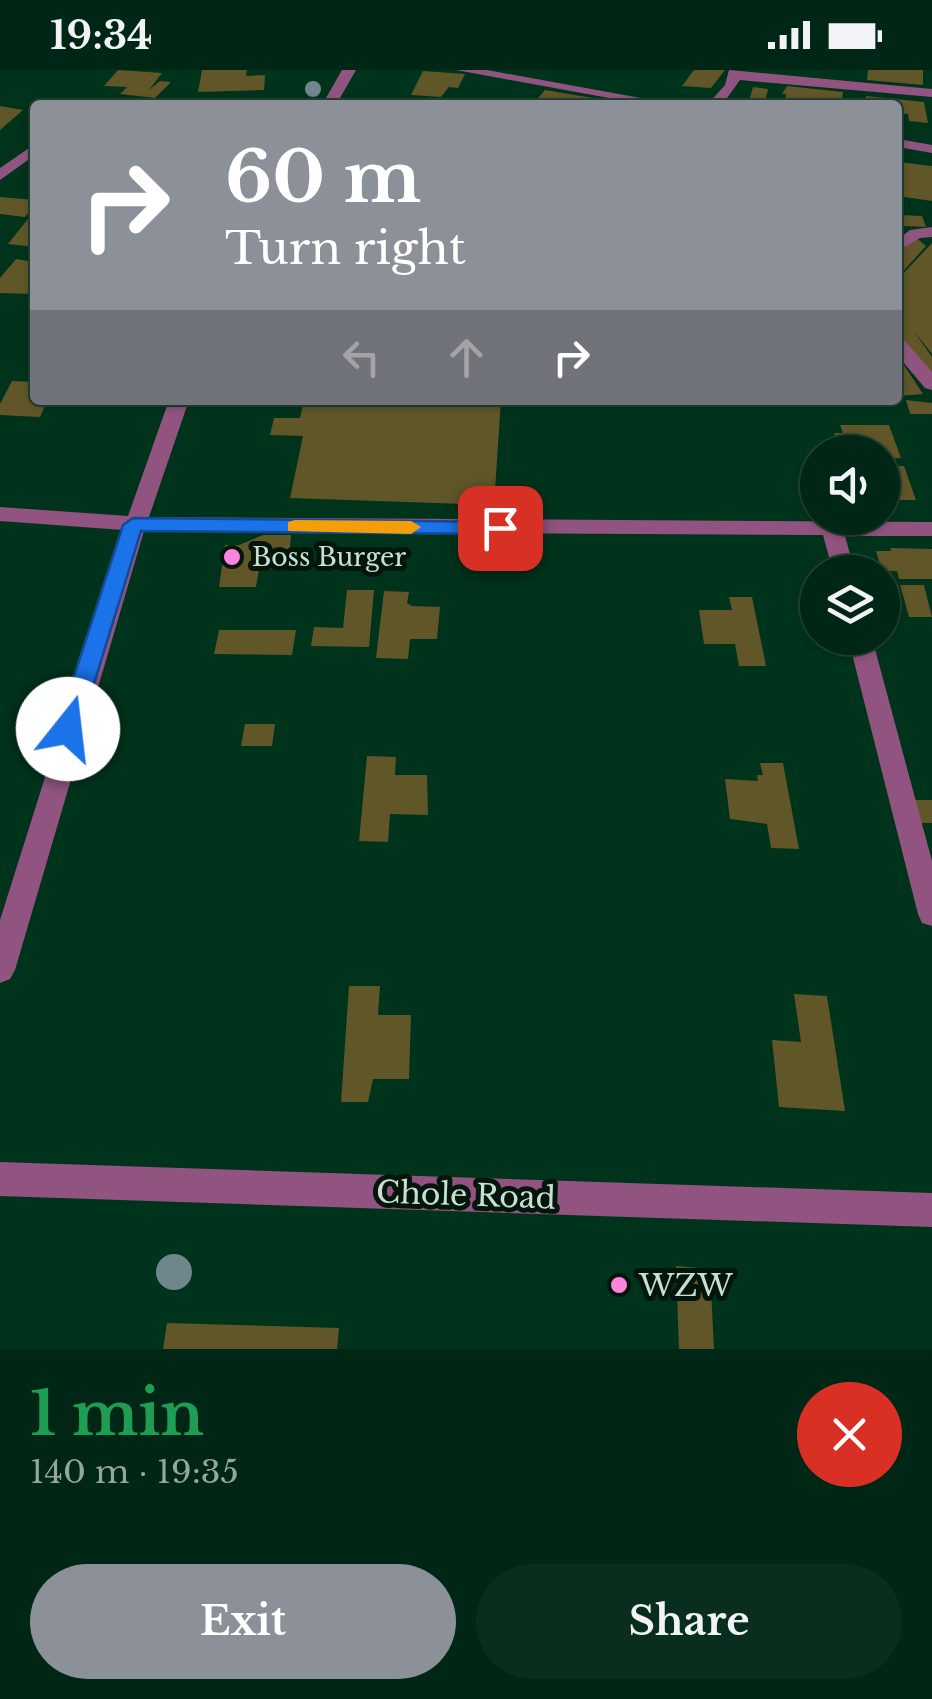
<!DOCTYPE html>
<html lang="en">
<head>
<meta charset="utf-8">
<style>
  body { margin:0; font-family:"Libre Baskerville",serif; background:#0a2e1e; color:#f1f3f6; height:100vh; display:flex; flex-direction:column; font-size:38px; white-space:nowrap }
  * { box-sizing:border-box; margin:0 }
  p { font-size:32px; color:#95a5a0 }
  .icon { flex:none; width:55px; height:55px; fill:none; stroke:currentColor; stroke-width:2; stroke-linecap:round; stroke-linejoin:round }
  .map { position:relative; height:1279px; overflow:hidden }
  .side { display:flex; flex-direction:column; background:#002615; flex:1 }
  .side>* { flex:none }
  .guide { position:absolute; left:30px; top:30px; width:872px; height:305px; border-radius:10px; box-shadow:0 2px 8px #0004,0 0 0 2px #224334; background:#8c9099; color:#fff; overflow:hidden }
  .buttons { position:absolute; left:800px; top:365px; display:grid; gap:20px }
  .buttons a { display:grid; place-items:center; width:100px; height:100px; border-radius:50%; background:#002615; box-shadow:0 2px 8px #0004,0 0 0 2px #224334; font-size:50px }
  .pin { position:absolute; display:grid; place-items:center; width:85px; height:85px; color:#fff; margin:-42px; border-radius:20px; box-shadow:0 5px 15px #0006 }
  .me { position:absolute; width:110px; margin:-55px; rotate:16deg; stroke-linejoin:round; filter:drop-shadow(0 0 8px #0008) }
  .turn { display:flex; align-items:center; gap:35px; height:210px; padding:0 30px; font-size:45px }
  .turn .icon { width:130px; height:130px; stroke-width:2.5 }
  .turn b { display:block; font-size:70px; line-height:85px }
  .lanes { display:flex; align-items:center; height:95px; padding:0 30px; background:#0003; justify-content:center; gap:50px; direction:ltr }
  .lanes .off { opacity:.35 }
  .round { display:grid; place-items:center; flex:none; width:105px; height:105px; border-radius:52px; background:#0a2e1e }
  .summary { display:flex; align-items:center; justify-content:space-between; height:170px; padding:0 30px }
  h1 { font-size:60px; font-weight:800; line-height:75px; color:#1e9e55 }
  .primary-button { display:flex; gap:20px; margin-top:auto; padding:20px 30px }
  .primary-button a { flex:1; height:115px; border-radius:60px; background:#8c9099; color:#fff; font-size:40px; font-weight:800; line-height:115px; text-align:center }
  .primary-button a+a { background:#0a2e1e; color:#f1f3f6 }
  .status { display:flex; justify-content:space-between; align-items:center; height:70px; padding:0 50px; background:#002615; direction:ltr }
  .status svg { height:28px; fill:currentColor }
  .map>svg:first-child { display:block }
</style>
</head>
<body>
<div class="status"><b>19:34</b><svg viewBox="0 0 49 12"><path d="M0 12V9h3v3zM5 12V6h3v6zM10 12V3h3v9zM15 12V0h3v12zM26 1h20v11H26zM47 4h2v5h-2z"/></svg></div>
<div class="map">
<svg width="932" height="1279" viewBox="0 0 932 1279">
  <rect width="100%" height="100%" fill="#00331c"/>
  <!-- building -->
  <path fill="#605628" d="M118,0L162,3L149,20L160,11L171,12L155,28L120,24L127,17L104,16Z
    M202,0H247L246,6L265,5L264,20L198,22Z
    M694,0H725L711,18L682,16Z
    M868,0H923V15L867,10Z
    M423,1L465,4L458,18L449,17L441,27L411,25Z
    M787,16L843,22L841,35L799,31L798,35H784L786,24H782Z
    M753,17L768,19L764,35H748Z
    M545,20L623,33V35H532Z
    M866,26L924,32L928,53L909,51L908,44L898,43V35H866Z
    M0,36L23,40L0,60Z
    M898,92L932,96V131L898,126Z
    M0,127L35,130V135L25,147L0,144Z
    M35,140V177L8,174Z
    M898,145L922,146L926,157L904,156Z
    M915,167L926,176L898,207V184Z
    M932,173V284L913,260L932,287V310L898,264V246L904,245L898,235V209Z
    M16,189L35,192V224L0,223V208Z
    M898,286L923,324L899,326Z
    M12,311L35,312V330H48L40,347L0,345V334Z
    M304,330H501L494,435L290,428L303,366L270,365L274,348H300Z
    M906,330L932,333V344H910Z
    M840,355H889L901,388H894L897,396H904L916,430H882V382H840L834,363H843Z
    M263,465H291L290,478H300L298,498L259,499L256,517H219L225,475H239Z
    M890,478L932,479V509H899L897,501H882L876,481H891Z
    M900,515H924L932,547H909Z
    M347,520H374L369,577L311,576L314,557L343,558Z
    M384,521L409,522L407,533L412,536L440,537L437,569H410L408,589L376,588Z
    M729,527H752L766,596H739L735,574H704L699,540H732Z
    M219,560H296L292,585L214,584Z
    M245,654H275L272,676H241Z
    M367,686L396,687L395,705H427L428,745L390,744L388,772L359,771Z
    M760,693H783L799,779L771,778L767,754L730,749L725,709L758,711L757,705H763Z
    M913,730H932V753H920Z
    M349,916H380L378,945H411L409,1009H373L368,1032H341Z
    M794,924L827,926L845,1041L779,1037L772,970L801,972Z
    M676,1196L710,1199L714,1279H679Z
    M167,1253L339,1258L337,1279H163Z"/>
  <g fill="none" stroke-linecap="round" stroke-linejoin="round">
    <!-- minor -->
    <path fill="#915480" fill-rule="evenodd" d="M342,0H356L336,35H322Z
      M456,0H487L679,35H647Z
      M729,0L932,19V27L740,10L722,35H707L725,15Z
      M101,31H147L154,35H94Z
      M898,69L932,75V83L898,77Z
      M35,74V85L0,110V98Z
      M932,157V167L920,168L898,181V169L910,160Z
      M898,269L905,271L932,302V320L925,318L898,286Z
      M169,330H189L149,447L932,452V466H845L855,502H833L823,465L144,461L15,900L10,909L0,913V850L123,460L0,451V437L128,446Z
      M848,568H872L932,791V856L922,853L918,844Z
      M0,1092L932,1123V1157L0,1126Z"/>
  </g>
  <!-- trees -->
  <g fill="#6d878c">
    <circle cx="313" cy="19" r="8"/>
    <circle cx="174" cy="1202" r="18"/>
  </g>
  <!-- route -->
  <path fill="#1a73e8" stroke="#114b97" stroke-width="2.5" d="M133,448L500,452L510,458L500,464L141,461L80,659L77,665H60L57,659L123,455Z"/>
  <!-- slow -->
  <path fill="#f59e0b" d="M295,450L411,451L421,457L411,464L288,461V452Z"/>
  <!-- markers -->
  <g fill="#fe85df" stroke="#04160c" stroke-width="4">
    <circle cx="232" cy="487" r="10"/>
    <circle cx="619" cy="1215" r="10"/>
  </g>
  <g text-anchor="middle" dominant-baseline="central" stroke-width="10" stroke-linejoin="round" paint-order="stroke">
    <!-- poi labels -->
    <g font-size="25" fill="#c8e0d1" stroke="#04160c" text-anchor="start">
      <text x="252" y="487">Boss Burger</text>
    </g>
    <!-- near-street labels -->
    <g font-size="30" fill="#c8e0d1" stroke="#04160c">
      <text transform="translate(466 1125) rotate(2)">Chole Road</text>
    </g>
    <!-- near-poi labels -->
    <g font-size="30" fill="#c8e0d1" stroke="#04160c" text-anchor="start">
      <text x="639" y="1215">WZW</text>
    </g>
  </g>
</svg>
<div class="buttons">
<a><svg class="icon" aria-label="sound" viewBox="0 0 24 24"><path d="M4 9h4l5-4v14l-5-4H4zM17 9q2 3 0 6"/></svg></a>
<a><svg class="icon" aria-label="layers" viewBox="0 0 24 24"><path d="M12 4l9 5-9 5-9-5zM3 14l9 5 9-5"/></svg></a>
</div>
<div class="pin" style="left:500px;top:458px;background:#d93025"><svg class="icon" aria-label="arrive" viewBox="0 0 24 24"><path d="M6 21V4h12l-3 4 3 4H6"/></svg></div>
<svg class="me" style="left:68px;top:659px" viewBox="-20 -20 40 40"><circle r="19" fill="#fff"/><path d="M0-13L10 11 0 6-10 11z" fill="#1a73e8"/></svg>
<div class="guide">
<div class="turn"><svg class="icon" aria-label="right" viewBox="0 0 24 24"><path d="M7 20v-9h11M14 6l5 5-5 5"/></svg><div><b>60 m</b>Turn right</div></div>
<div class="lanes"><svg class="icon off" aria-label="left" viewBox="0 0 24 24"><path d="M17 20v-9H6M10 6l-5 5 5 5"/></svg><svg class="icon off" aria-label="ahead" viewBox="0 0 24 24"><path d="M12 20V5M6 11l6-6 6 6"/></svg><svg class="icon" aria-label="right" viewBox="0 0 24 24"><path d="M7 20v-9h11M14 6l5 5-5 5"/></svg></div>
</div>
</div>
<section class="side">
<div class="summary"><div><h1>1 min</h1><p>140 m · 19:35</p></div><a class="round" style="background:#d93025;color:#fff"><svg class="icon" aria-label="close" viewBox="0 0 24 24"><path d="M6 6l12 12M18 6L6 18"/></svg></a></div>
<div class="primary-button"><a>Exit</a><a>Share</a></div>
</section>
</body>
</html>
